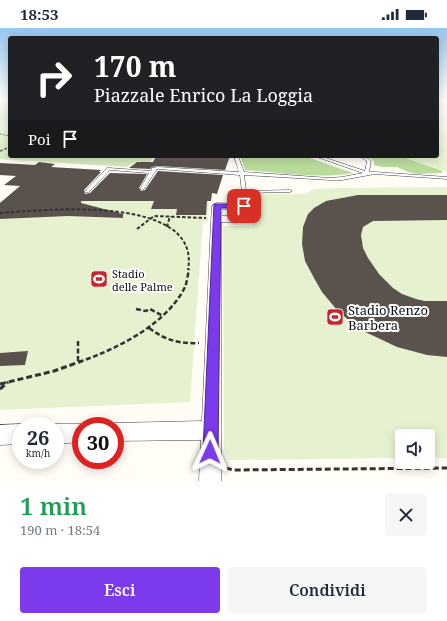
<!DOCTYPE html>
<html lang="it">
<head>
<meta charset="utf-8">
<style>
  body { margin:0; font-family:"Noto Serif",serif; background:#f6f6f7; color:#1f2937; height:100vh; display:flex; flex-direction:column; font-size:15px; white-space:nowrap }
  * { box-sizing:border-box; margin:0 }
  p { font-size:13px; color:#747a83 }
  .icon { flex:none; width:22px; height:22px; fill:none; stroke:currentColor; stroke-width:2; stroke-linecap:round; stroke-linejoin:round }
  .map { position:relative; height:453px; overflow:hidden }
  .sheet { display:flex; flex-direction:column; background:#fff; flex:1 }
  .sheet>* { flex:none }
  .banner { position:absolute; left:8px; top:8px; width:431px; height:122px; border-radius:4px; box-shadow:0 2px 10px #0003; background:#202124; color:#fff; overflow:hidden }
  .controls { position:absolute; left:395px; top:401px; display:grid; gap:8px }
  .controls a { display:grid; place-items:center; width:40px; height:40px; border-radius:4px; background:#fff; box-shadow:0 2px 10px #0003; font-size:20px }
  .speed { position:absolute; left:12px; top:389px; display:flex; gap:8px; font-size:20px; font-weight:700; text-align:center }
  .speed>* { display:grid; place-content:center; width:52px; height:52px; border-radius:50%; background:#fff; box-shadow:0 2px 10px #0003; line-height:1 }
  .speed small { font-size:10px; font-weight:400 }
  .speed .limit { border:6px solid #d22; background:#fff; color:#111 }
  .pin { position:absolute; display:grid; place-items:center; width:34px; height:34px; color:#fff; margin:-17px; border-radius:8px; box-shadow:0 2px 6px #0006 }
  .me { position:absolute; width:44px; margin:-22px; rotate:1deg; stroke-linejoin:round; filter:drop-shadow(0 0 3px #0008) }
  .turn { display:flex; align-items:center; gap:14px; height:84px; padding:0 20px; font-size:18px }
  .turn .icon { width:52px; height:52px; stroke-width:2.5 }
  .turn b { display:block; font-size:28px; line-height:34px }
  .then { display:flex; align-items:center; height:38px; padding:0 20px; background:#0003; gap:8px; font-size:15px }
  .round { display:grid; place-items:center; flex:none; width:42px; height:42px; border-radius:4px; background:#f6f6f7 }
  .head { display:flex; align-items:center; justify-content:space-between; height:68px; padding:0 20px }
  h1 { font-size:24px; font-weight:600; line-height:30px; color:#1e9e55 }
  .cta { display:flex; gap:8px; margin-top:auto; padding:8px 20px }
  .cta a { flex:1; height:46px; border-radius:4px; background:#7c3aed; color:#fff; font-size:16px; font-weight:600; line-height:46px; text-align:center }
  .cta a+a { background:#f6f6f7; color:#1f2937 }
  .status { display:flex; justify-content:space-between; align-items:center; height:28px; padding:0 20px; background:#fff; direction:ltr }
  .status svg { height:11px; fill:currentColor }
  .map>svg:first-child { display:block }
</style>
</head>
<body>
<div class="status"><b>18:53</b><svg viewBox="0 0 49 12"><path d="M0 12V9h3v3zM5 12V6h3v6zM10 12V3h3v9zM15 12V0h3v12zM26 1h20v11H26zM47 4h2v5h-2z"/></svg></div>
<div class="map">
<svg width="447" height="453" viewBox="0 0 447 453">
  <rect width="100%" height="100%" fill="#fffdf5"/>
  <!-- green -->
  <path fill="#d5ebbd" d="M0,72H10V128H154L150,134C141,134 133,132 128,139L0,131Z"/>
  <!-- forest -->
  <path fill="#b9dc9c" d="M0,72H10V92H0Z
    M240,128H304L353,145C318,151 281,145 245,142Z
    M367,128H400L443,143L441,145L419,146L408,144L397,139H382L374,137V133Z"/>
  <!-- pitch -->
  <path fill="#e6f2cf" d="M437,72H447V144L400,128H437Z
    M447,159V430H428V408H402V430L229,432L224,421L223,198H253L250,166H305L314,161L338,160Z
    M0,173H209L208,193L203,194L190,374L0,382Z"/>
  <!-- building -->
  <path fill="#5a524d" d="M156,128H230L225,142L158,138L152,139L150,141L129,140L137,134H153Z
    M39,134L55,136L51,139L101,142L99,144H101L84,162L85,166L90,165L110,145L147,146L139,160L141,163L145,162L158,143L223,147L217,166L212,165L211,173H207L206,187H176L177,181H151L154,173H81V175L123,186V190L68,188L0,191V175L20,158L4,157L16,148L0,147V135L35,137Z
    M358,167H447V192L373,193L363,199L361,207L363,220L368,230L379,246L393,260L402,266L416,271L425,273H447V329L427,327L397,319L359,301L337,282L322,264L314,250L305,233L302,216L303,199L308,186L314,180L326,173Z
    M28,323L25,337L0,338V325Z"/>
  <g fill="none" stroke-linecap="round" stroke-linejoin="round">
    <defs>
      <path id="service" d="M234,128H238L244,144L330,150L342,149L363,145L314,128H320L365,143L367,133L359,128H364L371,133L369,144H375L447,149V151L375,146L342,152H330L244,147L246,163L290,162L292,163L290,164L246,165L247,178L244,180L241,178L242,164L240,147L158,141L156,142L144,161L142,162L140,161L149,145L110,142L89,164H85V163L107,140H109L151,143L152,140L158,139L239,144Z"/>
      <path id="minor" d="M217,175L248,176L249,178V191L244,194H221V453H199L201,412L115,413V398H108L115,395L202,393L211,194L212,178ZM222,181H239V188H222Z
        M21,396L25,398H21V416L0,417V397Z
        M55,396H81L87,398H81V414L55,416V398H51Z"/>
    </defs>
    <!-- service casing -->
    <use href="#service" stroke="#444" stroke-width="1"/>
    <!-- minor casing -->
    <use href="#minor" stroke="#444" stroke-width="1"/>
    <!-- path-far4 -->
    <path stroke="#333" stroke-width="1" stroke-dasharray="2 1" stroke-linecap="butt" d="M0,106L10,108"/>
    <!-- path-far3 -->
    <path stroke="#333" stroke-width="1.5" stroke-dasharray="3 1.5" stroke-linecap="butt" d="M0,123L10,119"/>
    <!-- path-far2 -->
    <path stroke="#333" stroke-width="2" stroke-dasharray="3.5 2" stroke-linecap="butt" d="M0,185C43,182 202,165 188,242
      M167,199L170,188
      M137,201L154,188L206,190"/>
    <!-- path-far1 -->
    <path stroke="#333" stroke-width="2.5" stroke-dasharray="5 2.5" stroke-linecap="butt" d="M136,281L146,283L150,281L163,288
      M149,300C165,312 179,316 199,315
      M78,313V334
      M79,334C117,321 167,296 185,259C187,254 188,246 189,241"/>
    <!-- path -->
    <path stroke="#333" stroke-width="3" stroke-dasharray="6 3" stroke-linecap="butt" d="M0,356L54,343L82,333
      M0,361L8,354
      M226,440L233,442L447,440"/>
    <!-- service -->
    <use href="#service" fill="#fff" fill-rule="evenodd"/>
    <!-- minor -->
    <use href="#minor" fill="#fff" fill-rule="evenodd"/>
  </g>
  <!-- sky -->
  <linearGradient id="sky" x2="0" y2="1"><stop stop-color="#95c6ee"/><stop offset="0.53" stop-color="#fffefa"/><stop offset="1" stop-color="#fffefa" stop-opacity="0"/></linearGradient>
  <rect width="447" height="136" fill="url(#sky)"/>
  <!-- route -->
  <path fill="#7c3aed" stroke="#51269a" d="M214,176H244L248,178L244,180H221L218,424L216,430L210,432L205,430L203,424Z"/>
  <!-- icons -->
  <defs>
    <symbol id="stadium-square" viewBox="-11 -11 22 22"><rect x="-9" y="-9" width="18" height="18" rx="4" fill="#c4262e" stroke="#fff"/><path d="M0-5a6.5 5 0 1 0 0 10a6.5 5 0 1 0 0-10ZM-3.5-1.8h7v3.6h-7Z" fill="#fff"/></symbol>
  </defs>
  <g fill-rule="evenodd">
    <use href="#stadium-square" x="89" y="241" width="20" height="20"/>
    <use href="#stadium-square" x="325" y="279" width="20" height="20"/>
  </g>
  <g text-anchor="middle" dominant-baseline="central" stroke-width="4" stroke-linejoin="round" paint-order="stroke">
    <!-- poi labels -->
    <g font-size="11" fill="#111" stroke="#fff" text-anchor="start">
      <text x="112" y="245">Stadio<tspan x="112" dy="13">delle Palme</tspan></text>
    </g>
    <!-- near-poi labels -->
    <g font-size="13" fill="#111" stroke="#fff" text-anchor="start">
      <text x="348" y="282">Stadio Renzo<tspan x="348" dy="15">Barbera</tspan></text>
    </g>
  </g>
</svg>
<div class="controls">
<a><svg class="icon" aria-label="sound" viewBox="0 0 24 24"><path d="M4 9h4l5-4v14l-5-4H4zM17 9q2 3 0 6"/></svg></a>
</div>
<div class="speed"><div>26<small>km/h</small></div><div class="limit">30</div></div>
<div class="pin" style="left:244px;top:178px;background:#d93025"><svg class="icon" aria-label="arrive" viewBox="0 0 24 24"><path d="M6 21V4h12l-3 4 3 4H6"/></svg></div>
<svg class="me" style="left:210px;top:424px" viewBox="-20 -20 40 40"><path d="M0-17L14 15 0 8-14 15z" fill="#7c3aed" stroke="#fff" stroke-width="4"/></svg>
<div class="banner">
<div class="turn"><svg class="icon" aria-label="right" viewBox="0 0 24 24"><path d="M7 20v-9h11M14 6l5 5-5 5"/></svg><div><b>170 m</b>Piazzale Enrico La Loggia</div></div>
<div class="then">Poi<svg class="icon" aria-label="arrive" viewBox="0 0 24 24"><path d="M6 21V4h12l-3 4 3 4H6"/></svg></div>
</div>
</div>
<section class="sheet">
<div class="head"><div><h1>1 min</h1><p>190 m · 18:54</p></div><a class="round"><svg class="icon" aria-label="close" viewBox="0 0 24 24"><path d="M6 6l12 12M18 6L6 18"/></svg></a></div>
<div class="cta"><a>Esci</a><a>Condividi</a></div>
</section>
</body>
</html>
